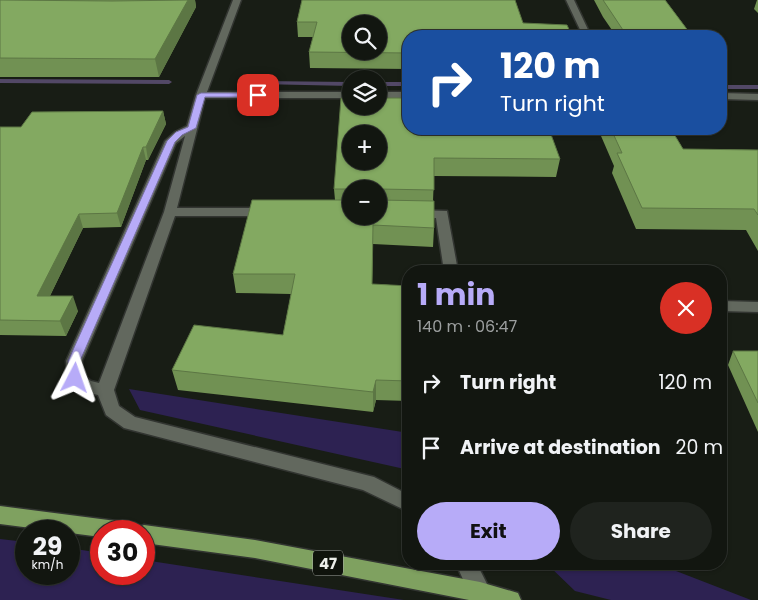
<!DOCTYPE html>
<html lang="en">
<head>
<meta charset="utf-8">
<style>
  body { margin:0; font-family:Poppins,sans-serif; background:#1f231e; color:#f1f3f6; height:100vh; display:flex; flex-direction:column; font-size:19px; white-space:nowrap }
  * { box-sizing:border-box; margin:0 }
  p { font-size:16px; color:#9c9f9f }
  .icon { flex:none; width:28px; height:28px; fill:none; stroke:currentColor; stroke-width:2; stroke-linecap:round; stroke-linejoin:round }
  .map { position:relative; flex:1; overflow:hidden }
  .sheet { position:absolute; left:402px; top:265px; width:325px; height:305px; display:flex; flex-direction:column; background:#121610; border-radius:20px; box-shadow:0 1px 4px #0004,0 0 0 1px #313530 }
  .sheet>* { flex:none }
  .hud { position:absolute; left:402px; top:30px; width:325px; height:105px; border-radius:20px; box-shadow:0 1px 4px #0004,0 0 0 1px #313530; background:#1a4fa0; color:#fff; overflow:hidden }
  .tools { position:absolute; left:342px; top:15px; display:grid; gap:10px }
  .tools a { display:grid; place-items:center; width:45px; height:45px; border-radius:50%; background:#121610; box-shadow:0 1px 4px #0004,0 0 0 1px #313530; font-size:25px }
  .speed { position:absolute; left:15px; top:520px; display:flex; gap:10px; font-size:25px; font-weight:700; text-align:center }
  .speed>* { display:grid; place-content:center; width:65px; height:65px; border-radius:50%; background:#121610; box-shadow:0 1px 4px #0004,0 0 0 1px #313530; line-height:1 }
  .speed small { font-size:12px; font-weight:400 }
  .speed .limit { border:8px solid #d22; background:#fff; color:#111 }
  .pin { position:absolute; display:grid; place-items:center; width:42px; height:42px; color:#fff; margin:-21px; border-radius:10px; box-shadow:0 2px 8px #0006 }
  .me { position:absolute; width:55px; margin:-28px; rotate:4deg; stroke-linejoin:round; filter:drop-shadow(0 0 4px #0008) }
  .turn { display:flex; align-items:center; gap:18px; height:105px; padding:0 15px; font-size:22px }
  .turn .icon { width:65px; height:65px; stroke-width:2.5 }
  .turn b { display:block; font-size:35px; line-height:42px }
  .round { display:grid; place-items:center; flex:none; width:52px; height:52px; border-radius:26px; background:#1f231e }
  .head { display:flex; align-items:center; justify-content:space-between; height:85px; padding:0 15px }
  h1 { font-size:30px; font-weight:700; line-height:38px; color:#b7abf8 }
  .cta { display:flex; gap:10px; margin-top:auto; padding:10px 15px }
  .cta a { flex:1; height:58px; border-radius:30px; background:#b7abf8; color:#111; font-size:20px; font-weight:700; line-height:58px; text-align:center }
  .cta a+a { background:#1f231e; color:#f1f3f6 }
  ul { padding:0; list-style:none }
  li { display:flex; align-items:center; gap:15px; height:65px; padding:0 15px }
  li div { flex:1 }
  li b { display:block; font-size:19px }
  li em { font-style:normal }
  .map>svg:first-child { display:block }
</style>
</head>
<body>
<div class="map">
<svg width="758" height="600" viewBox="0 0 758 600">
  <rect width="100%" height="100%" fill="#181d15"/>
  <!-- green -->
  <path fill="#2d2252" d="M129,389L409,433V470L140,410Z
    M0,539L26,542V574H69V548L101,553V574H144V560L404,600H0Z
    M547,564H658L751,600H611L575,591Z"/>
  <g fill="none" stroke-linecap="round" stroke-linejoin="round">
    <!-- stream -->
    <path fill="#524866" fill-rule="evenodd" d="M0,79L169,80L172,82L169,84L0,83Z
      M260,81L351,82V86L258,84L257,83Z
      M379,82H409V86H379Z
      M721,85H758V89H721Z"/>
    <defs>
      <path id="minor" d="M233,0H241L207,92H351V98H205L177,208H268L274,212L268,216H175L114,390L119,406L135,417L374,477L409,495V512L363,490L124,428L106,415L98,395L80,391L67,378L66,361L165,141L175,132L187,126L196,95ZM185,136L164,212L99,383L91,381L83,375L82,361L176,143Z
        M566,0H574L591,36H583Z
        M379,92H409V98H379Z
        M721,93L758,94V100L721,99Z
        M379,209L447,211L458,271H444L436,218L379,217L376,216H379Z
        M721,301L758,302V312L721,311Z
        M456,564H477L491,592L488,599H472Z"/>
      <path id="major" d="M0,506L124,522L131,525L134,531H101V537L0,524Z
        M144,525L255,540L480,582L518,593L521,600H469L255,558L144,543V531H135L137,528Z"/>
    </defs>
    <!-- minor casing -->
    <use href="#minor" stroke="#323531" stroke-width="3"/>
    <!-- major casing -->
    <use href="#major" stroke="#323531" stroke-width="3"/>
    <!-- minor -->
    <use href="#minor" fill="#62685e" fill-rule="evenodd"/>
    <!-- major -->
    <use href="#major" fill="#7fa160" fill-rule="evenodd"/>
  </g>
  <!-- wall -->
  <path fill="#719153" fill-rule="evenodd" d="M0,0H195L196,7L159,77H0Z
    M302,0L409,36V69L310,68L309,52L313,37H298L297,22Z
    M594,0H665L692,36H616L603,17Z
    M757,0H758V13L754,9Z
    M409,98L560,159L556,177L434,176L433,201L434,228L433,247L373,244L372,284L409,286V401L376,400L373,412L178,390L172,370L283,335L291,294L236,293L233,274L335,200L334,189ZM351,189L379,216H351Z
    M163,111L166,124L148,160H146L121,227L83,228L50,296L78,311L66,336L0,335V127H21Z
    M598,129H671L683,149L758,150V251L746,230L636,229L612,173L614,166Z
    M733,351H758V432L728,365Z"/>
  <!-- shaded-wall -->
  <path fill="#5c7644" d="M188,0H195L196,7L159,77L155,59Z
    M163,111L166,124L148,160L146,147Z
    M143,147L146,160L121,227L117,213Z
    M79,214L83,228L43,310L37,296Z
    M73,296L78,311L66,336L60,321Z
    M376,380V400L373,412V392Z"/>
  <!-- building -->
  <path fill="#83a961" stroke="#5c7644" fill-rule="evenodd" d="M0,0L112,1L188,0L155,59L0,58Z
    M302,0H515L523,23L567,25L572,36H409V53L309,52L317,22H297ZM351,24H379V51H351Z
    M603,0H665L692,36H627Z
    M341,98H351V106H379V98H409V129H549L560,159L434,158V190L379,189V190V189H334ZM351,134H379V161H351Z
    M163,111L146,147H143L117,213L79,214L37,296H73L60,321L0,320V127H21L32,112Z
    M611,129H671L683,149L758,150V215L754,209L642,208L617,153H622Z
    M252,200H351V216H379V200L434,201V228L373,225L372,284L409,286V381L376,380L373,392L172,370L194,325L283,335L295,274H233Z
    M733,351H758V403Z"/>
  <!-- route -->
  <path fill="#b7abf8" stroke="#776fa1" d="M201,93H258L261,95L258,97H205L196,128L182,135L175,142L80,361L81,378L80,381H71L68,361L167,141L176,132L188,127L197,95Z"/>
  <g text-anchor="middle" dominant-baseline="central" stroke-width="5" stroke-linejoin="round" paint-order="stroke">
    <!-- shield labels -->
    <rect fill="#0f130c" stroke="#a9aca7" stroke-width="1" x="313" y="550.5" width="30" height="25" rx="4"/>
    <g font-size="15" font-weight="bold" fill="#ebeee9">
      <text x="328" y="563">47</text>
    </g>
  </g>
</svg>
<div class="tools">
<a><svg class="icon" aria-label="search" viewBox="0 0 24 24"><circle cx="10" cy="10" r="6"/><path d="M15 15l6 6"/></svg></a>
<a><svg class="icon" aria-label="layers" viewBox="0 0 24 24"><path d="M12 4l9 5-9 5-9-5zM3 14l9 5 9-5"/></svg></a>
<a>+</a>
<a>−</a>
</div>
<div class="speed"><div>29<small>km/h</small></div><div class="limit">30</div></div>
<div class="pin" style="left:258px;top:95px;background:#d93025"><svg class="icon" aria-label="arrive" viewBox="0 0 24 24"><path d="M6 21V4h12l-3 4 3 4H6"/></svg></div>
<svg class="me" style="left:75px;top:378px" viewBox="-20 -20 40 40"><path d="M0-17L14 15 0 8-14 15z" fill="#b7abf8" stroke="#fff" stroke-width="4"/></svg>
<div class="hud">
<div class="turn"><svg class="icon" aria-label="right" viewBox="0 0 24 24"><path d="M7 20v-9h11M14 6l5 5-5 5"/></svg><div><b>120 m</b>Turn right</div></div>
</div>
<section class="sheet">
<div class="head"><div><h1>1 min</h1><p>140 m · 06:47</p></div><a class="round" style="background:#d93025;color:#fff"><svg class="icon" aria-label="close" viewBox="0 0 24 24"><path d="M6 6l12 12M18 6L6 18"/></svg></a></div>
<ul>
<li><svg class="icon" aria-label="right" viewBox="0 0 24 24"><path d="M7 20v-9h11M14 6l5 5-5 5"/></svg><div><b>Turn right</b></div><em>120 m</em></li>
<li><svg class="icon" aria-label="arrive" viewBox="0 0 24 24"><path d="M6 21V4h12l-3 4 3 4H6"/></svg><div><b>Arrive at destination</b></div><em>20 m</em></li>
</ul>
<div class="cta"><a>Exit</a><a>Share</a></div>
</section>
</div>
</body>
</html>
